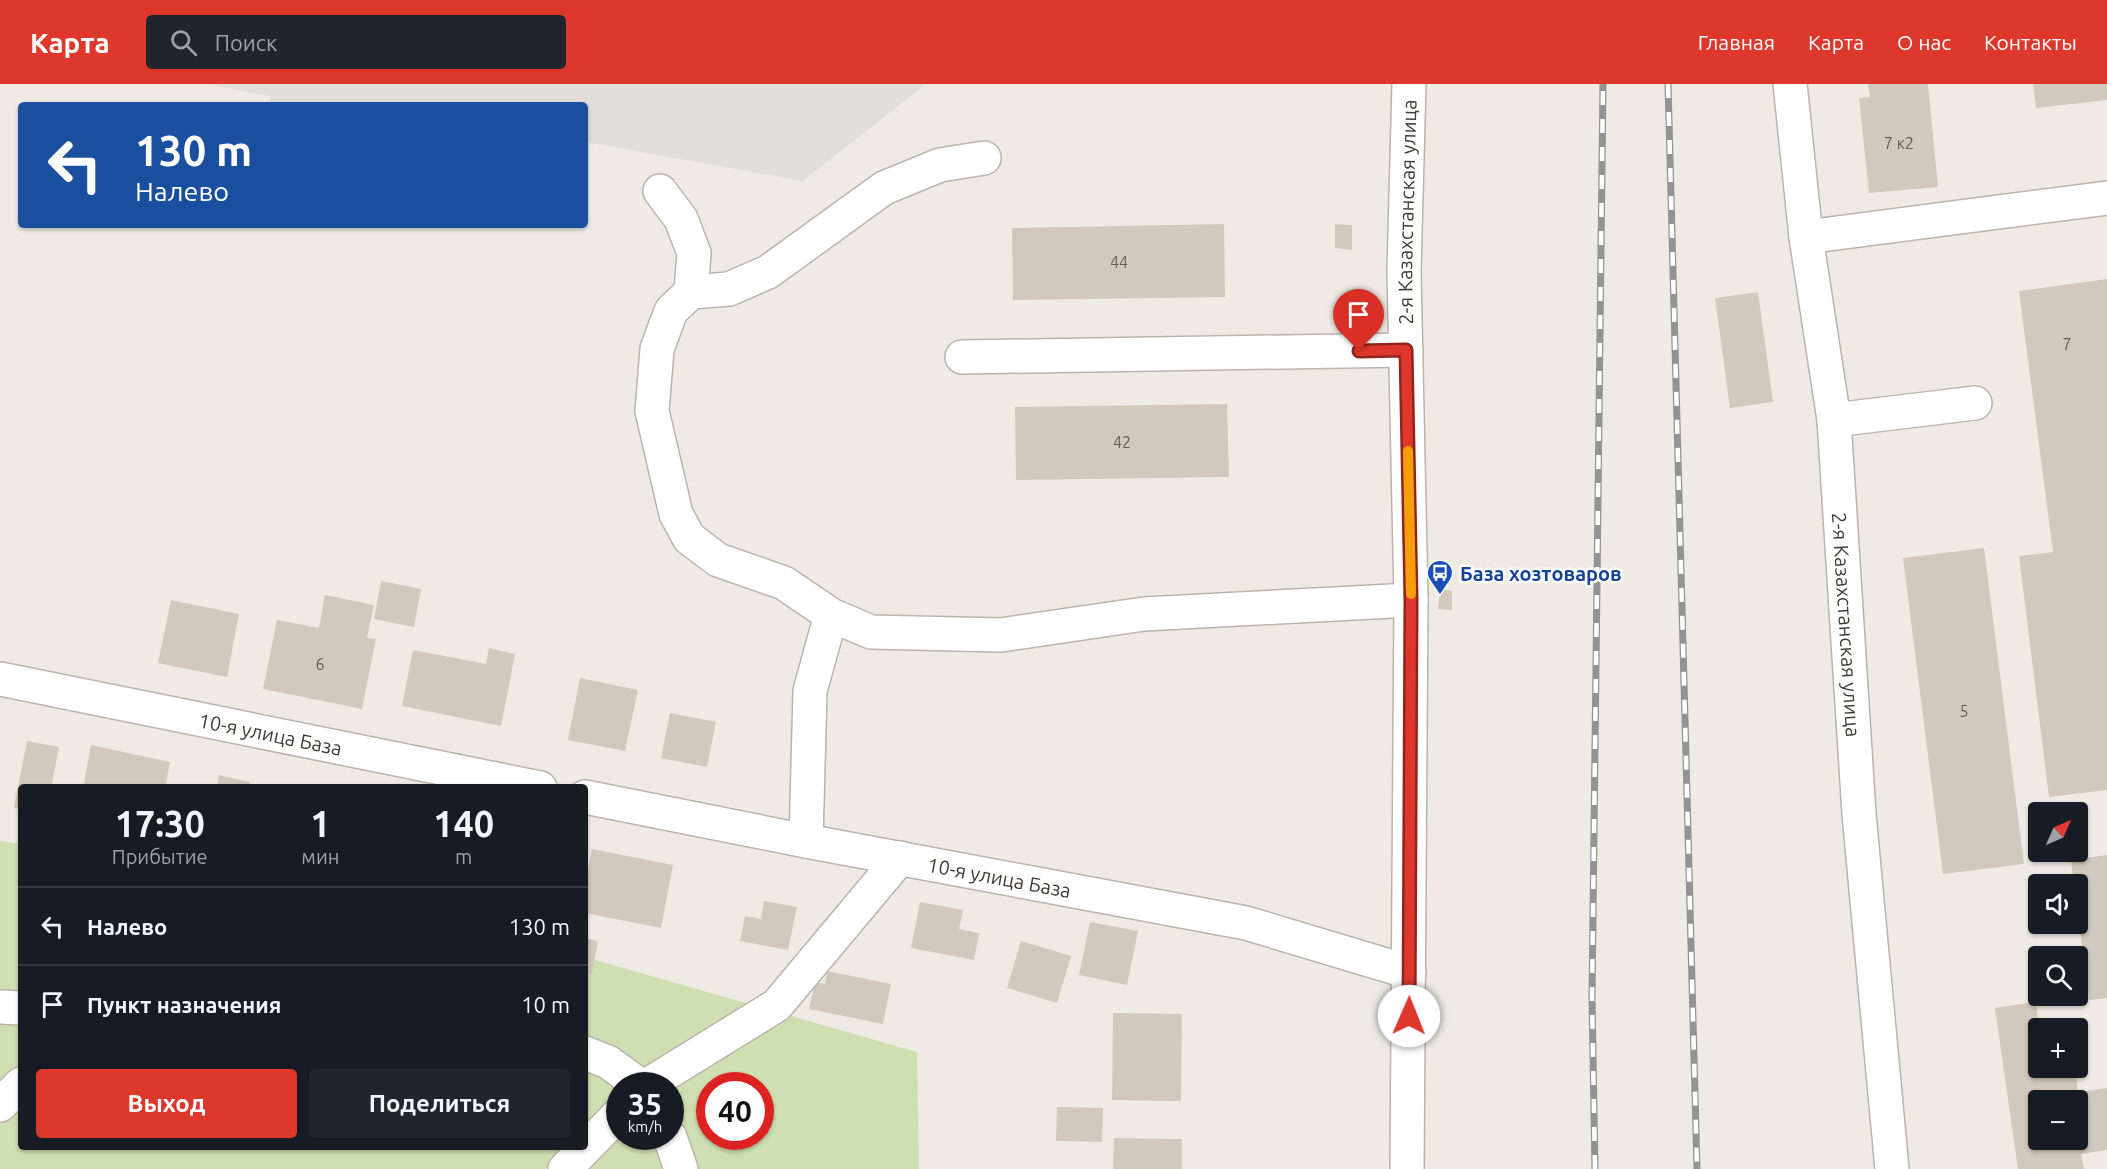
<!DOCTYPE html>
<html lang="ru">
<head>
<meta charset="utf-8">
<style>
  body { margin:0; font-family:Ubuntu,sans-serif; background:#20242c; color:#f1f3f6; height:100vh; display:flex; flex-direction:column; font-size:22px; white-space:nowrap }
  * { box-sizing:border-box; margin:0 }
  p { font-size:20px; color:#9ea1a6 }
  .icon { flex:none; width:33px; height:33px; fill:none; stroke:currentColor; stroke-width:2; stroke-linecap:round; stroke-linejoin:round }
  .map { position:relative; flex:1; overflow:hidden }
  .panel { position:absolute; left:18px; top:700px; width:570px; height:366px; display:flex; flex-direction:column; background:#171b24; border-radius:6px; box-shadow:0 2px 4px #0004 }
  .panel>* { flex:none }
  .banner { position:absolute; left:18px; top:18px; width:570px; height:126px; border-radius:6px; box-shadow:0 2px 4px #0004; background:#1a4fa0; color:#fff; overflow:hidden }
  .needle { width:39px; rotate:45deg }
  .buttons { position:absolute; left:2028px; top:718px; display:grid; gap:12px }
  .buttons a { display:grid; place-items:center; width:60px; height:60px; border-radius:6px; background:#171b24; box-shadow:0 2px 4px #0004; font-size:30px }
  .speed { position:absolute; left:606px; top:988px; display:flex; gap:12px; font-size:30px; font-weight:700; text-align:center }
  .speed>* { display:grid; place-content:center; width:78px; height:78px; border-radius:50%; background:#171b24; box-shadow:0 2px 4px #0004; line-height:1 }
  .speed small { font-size:15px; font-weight:400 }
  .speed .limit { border:9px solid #d22; background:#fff; color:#111 }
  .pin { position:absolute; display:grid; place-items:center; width:51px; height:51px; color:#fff; margin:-62px -26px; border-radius:50% 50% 50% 0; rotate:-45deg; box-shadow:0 0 6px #0007 }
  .pin .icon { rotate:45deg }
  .me { position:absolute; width:66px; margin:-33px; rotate:1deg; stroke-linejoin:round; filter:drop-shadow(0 0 4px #0008) }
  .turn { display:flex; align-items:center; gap:21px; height:126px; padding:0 18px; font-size:27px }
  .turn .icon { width:78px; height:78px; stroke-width:2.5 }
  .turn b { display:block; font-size:42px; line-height:51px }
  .eta { display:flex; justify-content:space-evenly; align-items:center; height:102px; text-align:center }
  .eta b { font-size:36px; font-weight:700; line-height:42px }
  .button { display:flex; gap:12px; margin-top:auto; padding:12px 18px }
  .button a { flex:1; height:69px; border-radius:6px; background:#de372c; color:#fff; font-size:24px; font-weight:700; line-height:69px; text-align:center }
  .button a+a { background:#20242c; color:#f1f3f6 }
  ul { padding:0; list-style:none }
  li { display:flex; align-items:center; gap:18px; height:78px; padding:0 18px; border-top:2px solid #363941 }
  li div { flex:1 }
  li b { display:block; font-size:22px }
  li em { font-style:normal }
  header { display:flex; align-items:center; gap:36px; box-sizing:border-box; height:84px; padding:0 30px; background:#de372c; color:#fff }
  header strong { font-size:28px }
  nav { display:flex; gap:33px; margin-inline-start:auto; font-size:21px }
  .search { width:420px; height:54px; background:#20242c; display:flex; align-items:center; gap:15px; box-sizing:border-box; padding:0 21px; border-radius:6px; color:#9ea1a6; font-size:22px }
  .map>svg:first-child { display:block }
</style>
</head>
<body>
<header>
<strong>Карта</strong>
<div class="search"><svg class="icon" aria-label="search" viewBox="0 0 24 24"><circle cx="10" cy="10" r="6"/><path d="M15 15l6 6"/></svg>Поиск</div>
<nav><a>Главная</a><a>Карта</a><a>О нас</a><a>Контакты</a></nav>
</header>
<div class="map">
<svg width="2107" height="1085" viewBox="0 0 2107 1085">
  <rect width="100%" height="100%" fill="#efebe4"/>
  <!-- industrial -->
  <path fill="#e1ddd9" d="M206,0H926L803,97L585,58V21H270V12Z"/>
  <!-- green -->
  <path fill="#cedfb1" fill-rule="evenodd" d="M0,757L21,760V1064H585V873L917,968L919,1085H0ZM620,1002H670V1053H620ZM710,1002H760V1053H710Z"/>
  <!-- building -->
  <path fill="#d2c8be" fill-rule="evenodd" d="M1868,0H1928L1938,103L1869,109L1859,14L1870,13Z
    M2033,0H2107V16L2036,24Z
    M1224,140L1225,213L1013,216L1012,144Z
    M1335,140L1352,141V166L1335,164Z
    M2107,195V706L2049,713L2019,472L2053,468L2019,207Z
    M1758,208L1773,318L1730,324L1715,214Z
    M1227,320L1229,393L1016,396L1015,323Z
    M1984,464L2024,780L1943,790L1903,474Z
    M381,497L421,505L414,543L374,535Z
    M1440,505L1452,507V526L1438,525Z
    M325,511L374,521L367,554L376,555L362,625L263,605L277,536L319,544Z
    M171,516L239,530L227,593L158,579Z
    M489,564L515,570L501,642L402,622L413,566L486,580Z
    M580,594L638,606L625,667L568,656Z
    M670,629L716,638L707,683L661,674Z
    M27,657L59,663L51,704H21V725L14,724Z
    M91,661L170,678L165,704H83Z
    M219,691L250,698L249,704H217Z
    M592,765L673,781L661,844L585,829V802Z
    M2107,771V914L2089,916L2078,829V801H2074L2071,776Z
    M764,817L797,823L788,866L740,857L745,832L761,835Z
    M920,818L963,826L959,845L979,849L974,876L911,864Z
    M1090,838L1138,847L1127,901L1079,891Z
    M585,854L598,857L592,890L585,889Z
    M1021,857L1071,872L1057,919L1007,904Z
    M827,887L891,900L883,940L809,925L815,898L825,900Z
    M2036,918L2039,945L2038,984H2075L2078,1008L2107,1004V1066L2081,1070L2084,1085H2018L1995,924ZM2038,1017H2078V1056H2038Z
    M1113,929L1182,930L1181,1017L1112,1016Z
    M1057,1023L1103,1024L1102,1058L1056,1057Z
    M1114,1054L1182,1055V1085H1113Z"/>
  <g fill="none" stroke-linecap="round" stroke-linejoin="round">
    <defs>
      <g id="minor">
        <path id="s1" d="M1790,0L1806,153L1834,336L1859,730L1892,1085"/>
        <path d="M984,74L940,81L884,104L768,188L729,205L691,208L671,227L657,265L652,327L676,430L689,454L718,476L784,499L831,531L871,548L1001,551L1144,530L1411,516"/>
        <path d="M660,107L681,135L694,169L691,208"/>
        <path d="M1806,153L2107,114"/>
        <path d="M962,273L1406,266"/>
        <path d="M1834,336L1975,319"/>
        <path id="s2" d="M0,595L540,704"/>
        <path id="s3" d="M585,713L806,757L1246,839L1409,888"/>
        <path d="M806,757L810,607L831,531"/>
        <path d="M0,923L21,924"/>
        <path d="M585,969L608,978L641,1002"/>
        <path d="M646,1002L777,921L900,774"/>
        <path d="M0,1021L21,1000"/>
        <path d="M670,1053L681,1085"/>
        <path d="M565,1085L620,1029"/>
        <path id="s4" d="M1407,1085L1411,516L1404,187L1409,0"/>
      </g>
    </defs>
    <!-- minor casing -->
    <use href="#minor" stroke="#bcb4ab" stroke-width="36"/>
    <!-- minor -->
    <use href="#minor" stroke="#fff" stroke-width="33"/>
    <defs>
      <path id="rail" d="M1668,0L1697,1085
        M1595,1085L1592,914L1603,0"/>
    </defs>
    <!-- rail casing -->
    <use href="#rail" stroke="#939393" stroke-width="7"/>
    <!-- rail -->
    <use href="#rail" stroke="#fff" stroke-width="4.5" stroke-dasharray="14" stroke-linecap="butt"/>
  </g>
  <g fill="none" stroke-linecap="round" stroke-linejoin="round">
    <defs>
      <path id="route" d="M1359,267L1406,266L1411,516L1409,932"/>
    </defs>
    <!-- route casing -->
    <use href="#route" stroke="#90241d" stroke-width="15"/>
    <!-- route -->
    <use href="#route" stroke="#de372c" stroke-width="10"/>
    <!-- slow -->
    <path stroke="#f59e0b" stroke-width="10" d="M1408,367L1411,510"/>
  </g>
  <!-- icons -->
  <defs>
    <symbol id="bus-pin" viewBox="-11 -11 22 30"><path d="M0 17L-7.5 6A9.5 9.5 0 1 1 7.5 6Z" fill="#1a4fb4" stroke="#fff"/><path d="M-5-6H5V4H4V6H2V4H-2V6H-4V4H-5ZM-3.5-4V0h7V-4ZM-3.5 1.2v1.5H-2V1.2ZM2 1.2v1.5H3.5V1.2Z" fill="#fff"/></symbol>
  </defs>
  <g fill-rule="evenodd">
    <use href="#bus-pin" x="1425" y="474" width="30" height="40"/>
  </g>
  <g text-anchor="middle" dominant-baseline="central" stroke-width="5" stroke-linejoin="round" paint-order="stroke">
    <!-- number labels -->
    <g font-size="16" fill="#655e57">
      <text x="1899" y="59">7 к2</text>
      <text x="1119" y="178">44</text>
      <text x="2067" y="260">7</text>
      <text x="1122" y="358">42</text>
      <text x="320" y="580">6</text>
      <text x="1964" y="627">5</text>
    </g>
    <!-- street labels -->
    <g font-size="20" fill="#413b35" stroke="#fff">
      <text stroke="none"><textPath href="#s4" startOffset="957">2-я Казахстанская улица</textPath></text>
      <text stroke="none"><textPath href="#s1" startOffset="544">2-я Казахстанская улица</textPath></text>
      <text stroke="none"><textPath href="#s2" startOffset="276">10-я улица База</textPath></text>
      <text stroke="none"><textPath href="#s3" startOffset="422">10-я улица База</textPath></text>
    </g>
    <!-- transit labels -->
    <g font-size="20" font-weight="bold" fill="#164399" stroke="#fff" text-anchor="start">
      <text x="1460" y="489">База хозтоваров</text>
    </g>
  </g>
</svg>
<div class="buttons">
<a><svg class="needle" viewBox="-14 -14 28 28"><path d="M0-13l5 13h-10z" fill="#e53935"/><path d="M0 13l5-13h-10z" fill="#9ea1a6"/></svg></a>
<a><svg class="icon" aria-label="sound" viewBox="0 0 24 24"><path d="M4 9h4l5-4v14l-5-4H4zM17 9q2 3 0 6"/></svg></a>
<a><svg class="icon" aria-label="search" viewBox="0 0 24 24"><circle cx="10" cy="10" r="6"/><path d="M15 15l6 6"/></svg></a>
<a>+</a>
<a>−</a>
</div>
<div class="speed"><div>35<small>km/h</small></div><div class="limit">40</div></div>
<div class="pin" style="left:1359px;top:267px;background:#d93025"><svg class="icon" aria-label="arrive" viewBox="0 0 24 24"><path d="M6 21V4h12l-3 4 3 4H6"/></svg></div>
<svg class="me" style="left:1409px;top:932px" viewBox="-20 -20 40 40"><circle r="19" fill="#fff"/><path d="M0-13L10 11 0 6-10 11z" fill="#de372c"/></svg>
<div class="banner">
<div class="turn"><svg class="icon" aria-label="left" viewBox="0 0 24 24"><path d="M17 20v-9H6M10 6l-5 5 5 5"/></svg><div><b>130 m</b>Налево</div></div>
</div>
<section class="panel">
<div class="eta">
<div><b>17:30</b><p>Прибытие</p></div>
<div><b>1</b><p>мин</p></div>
<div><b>140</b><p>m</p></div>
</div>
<ul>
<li><svg class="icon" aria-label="left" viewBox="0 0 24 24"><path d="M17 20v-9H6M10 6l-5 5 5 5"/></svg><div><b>Налево</b></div><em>130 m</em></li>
<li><svg class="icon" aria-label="arrive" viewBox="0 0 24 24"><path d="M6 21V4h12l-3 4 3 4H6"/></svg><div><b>Пункт назначения</b></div><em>10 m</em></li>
</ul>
<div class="button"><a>Выход</a><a>Поделиться</a></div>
</section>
</div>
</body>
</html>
